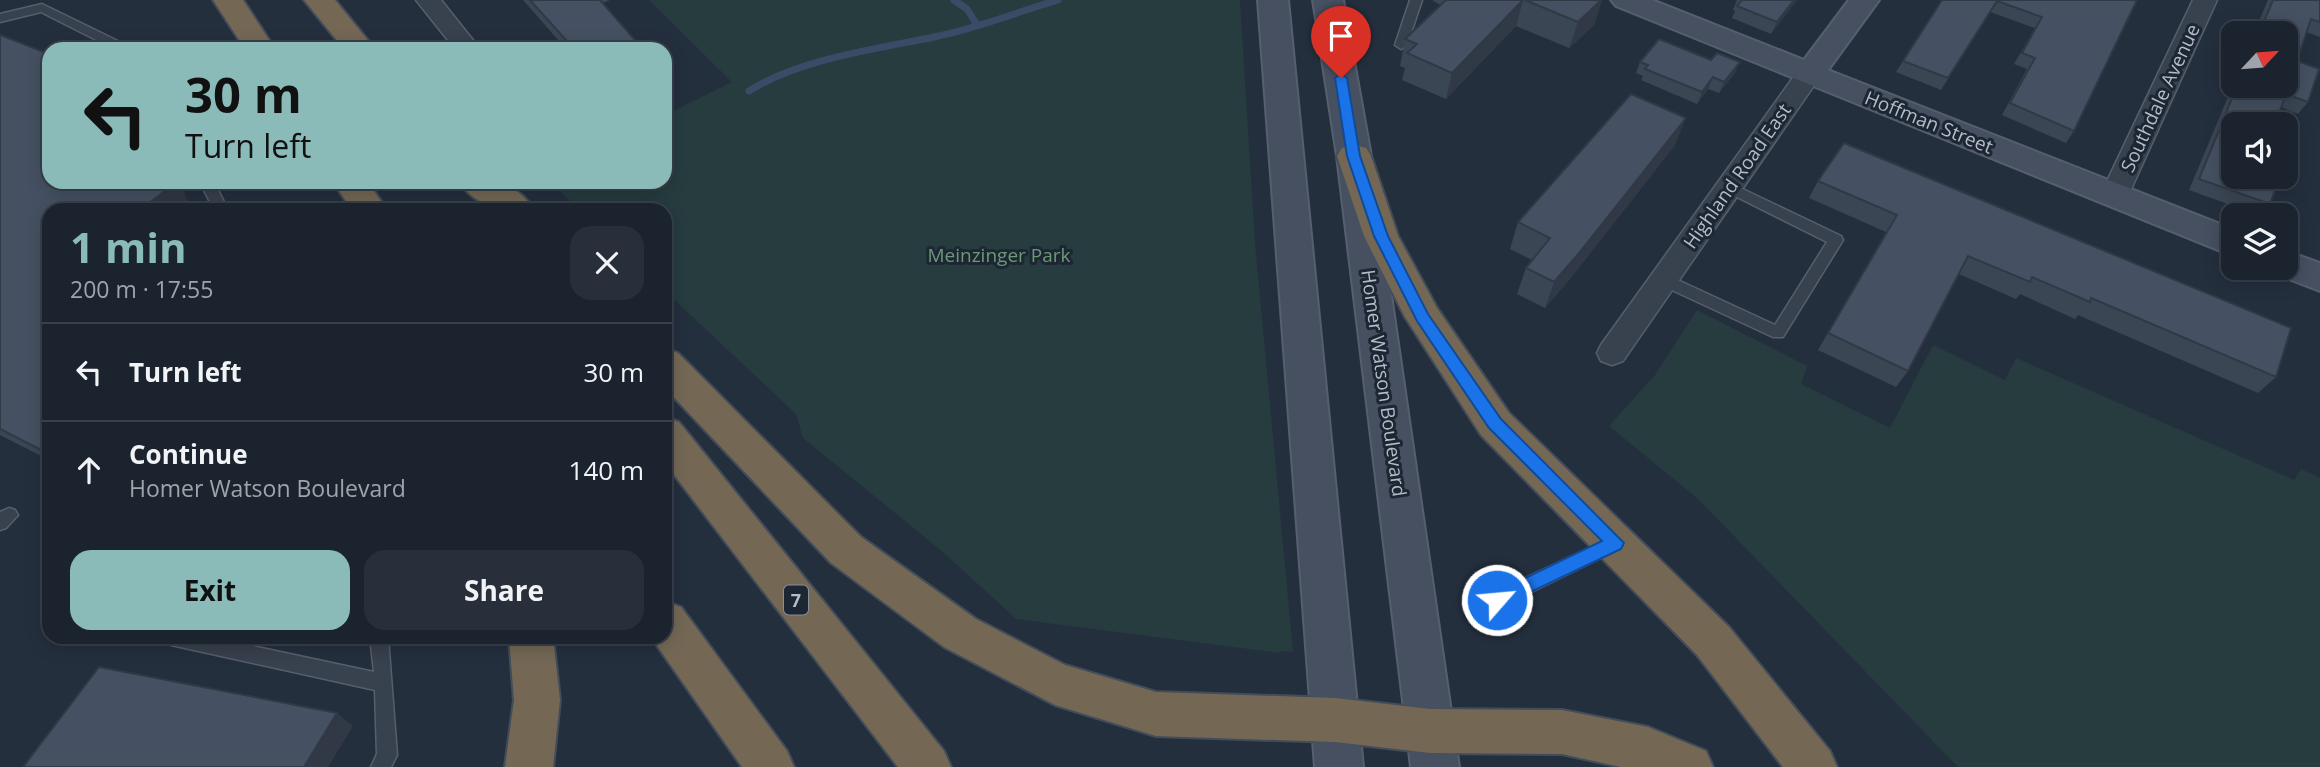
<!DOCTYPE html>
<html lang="en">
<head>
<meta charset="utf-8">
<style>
  body { margin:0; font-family:"Open Sans",sans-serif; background:#282f3a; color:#f1f3f6; height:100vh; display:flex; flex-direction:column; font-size:26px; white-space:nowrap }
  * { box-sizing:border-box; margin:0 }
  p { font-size:23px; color:#a0a4aa }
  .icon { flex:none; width:38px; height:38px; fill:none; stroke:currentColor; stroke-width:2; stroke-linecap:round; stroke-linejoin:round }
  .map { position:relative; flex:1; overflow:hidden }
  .drawer { position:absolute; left:42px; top:203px; width:630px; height:441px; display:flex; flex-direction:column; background:#1b232e; border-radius:21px; box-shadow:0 4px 18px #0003,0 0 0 2px #39404a }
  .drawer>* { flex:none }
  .guide { position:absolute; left:42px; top:42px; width:630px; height:147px; border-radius:21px; box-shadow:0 4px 18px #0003,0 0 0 2px #39404a; background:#8bbbb9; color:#111; overflow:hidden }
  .needle { width:46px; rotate:64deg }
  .controls { position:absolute; left:2221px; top:21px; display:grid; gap:14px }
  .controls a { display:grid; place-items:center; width:77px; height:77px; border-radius:14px; background:#1b232e; box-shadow:0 4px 18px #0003,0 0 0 2px #39404a; font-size:35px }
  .pin { position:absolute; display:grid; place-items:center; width:60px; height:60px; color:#fff; margin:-72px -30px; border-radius:50% 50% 50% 0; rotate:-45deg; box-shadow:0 0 7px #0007 }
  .pin .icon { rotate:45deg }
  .me { position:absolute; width:77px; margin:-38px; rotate:63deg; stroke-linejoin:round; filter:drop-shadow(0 0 5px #0008) }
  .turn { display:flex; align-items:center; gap:24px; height:147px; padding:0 28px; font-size:32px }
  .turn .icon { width:91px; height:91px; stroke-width:2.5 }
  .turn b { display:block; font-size:49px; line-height:60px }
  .round { display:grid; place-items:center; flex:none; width:74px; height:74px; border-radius:21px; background:#282f3a }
  .headline { display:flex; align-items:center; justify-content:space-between; height:119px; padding:0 28px }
  h1 { font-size:42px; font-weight:700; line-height:52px; color:#8bbbb9 }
  .primary-button { display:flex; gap:14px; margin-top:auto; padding:14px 28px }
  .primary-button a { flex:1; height:80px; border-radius:21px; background:#8bbbb9; color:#111; font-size:28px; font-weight:700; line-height:80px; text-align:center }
  .primary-button a+a { background:#282f3a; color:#f1f3f6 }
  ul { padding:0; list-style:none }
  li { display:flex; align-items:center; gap:21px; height:98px; padding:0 28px; border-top:2px solid #39404a }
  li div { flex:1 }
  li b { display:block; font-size:26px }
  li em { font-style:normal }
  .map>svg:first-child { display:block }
</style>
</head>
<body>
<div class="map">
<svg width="2320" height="767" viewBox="0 0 2320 767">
  <rect width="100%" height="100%" fill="#242f3e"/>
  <!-- green -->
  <path fill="#263c3f" d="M649,0H1240L1255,243L1293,652L1280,651V653L1016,619L943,552L803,438L796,414L665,291V210H580L550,182H665V115L732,82Z
    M1697,310L1807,366L1801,384L1890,428L1933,345L2005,380L2016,358L2294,480L2301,469L2320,478V767H1958L1697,498L1609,426L1655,375Z"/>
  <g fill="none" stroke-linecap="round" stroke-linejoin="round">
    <!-- stream -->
    <path stroke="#394c67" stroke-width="7" d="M954,0L967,9L977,25
      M749,91C799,59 876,49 934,37C976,29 1017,12 1058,0"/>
    <defs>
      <path id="lane" d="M1410,0H1422L1407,45L1401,49L1395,45Z
        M42,4L128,46L130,49H114L41,12L0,22V14Z
        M200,182H214L228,210H214Z
        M1730,183L1841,236L1843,240L1783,337H1773L1659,284L1657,280L1664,275L1669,276L1775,325L1827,242L1725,191L1723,188L1725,185Z
        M9,508L15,510L18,515L6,528L0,530V512Z
        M1613,537L1619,539L1622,544L1619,549L1503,606L1497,608L1491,606L1488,600L1491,594Z
        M162,637H210L374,672L370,637H388L397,755L391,767H371L377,754L375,690L171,645L165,643Z"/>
      <path id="street" d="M416,0H441L480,49H455Z
        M2193,0H2217L2128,196L2124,203L2114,206L2104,203L2100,196Z
        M1809,66L1818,68L1822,74L1623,361L1612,365L1601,361L1597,353L1601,345L1800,68Z"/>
      <path id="secondary" d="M1258,0H1288L1363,767H1315Z
        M1313,0H1343L1371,156L1459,767H1411L1337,156Z
        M1611,0H1652L1804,60L1849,0H1879L1828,70L2233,229V256L1616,6Z
        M2286,251L2320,263V291L2273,273L2270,268H2286Z"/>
      <path id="highway" d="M213,0H243L275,49H245Z
        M304,0H335L375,49H344Z
        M1354,145L1366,148L1371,156L1398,236L1437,308L1509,413L1729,627L1830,751L1837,767H1783L1697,655L1481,435L1405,317L1364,236L1337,156L1342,148Z
        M333,182H368L387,210H352Z
        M460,182C491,182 516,180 534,210C506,210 476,209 460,182Z
        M665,348L678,353L861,537L976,619L1065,665L1156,692L1335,698L1430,709L1562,710L1648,727L1706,751L1713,767H1621L1562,754L1430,753L1335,742L1156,736L1055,705L944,647L831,563L665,388Z
        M665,417L679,422L944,751L951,767H898L665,463Z
        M665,601L681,607L787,751L794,767H742L651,637H665Z
        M509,637H553L560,700L553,767H505L514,700Z"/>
    </defs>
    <!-- lane casing -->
    <use href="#lane" stroke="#565f6c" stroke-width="3"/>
    <!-- street casing -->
    <use href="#street" stroke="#565f6c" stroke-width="3"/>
    <!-- secondary casing -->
    <use href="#secondary" stroke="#565f6c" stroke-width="4"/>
    <!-- highway casing -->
    <use href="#highway" stroke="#434c59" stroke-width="4"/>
    <!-- lane -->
    <use href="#lane" fill="#38414e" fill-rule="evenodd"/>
    <!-- street -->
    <use href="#street" fill="#38414e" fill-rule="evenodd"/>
    <!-- secondary -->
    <use href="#secondary" fill="#465061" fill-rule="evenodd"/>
    <!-- highway -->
    <use href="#highway" fill="#746855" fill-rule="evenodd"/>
  </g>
  <!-- wall -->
  <path fill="#3b4654" d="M523,0H610L603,3L643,49H566Z
    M1433,0H1602L1594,25L1569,48L1516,26L1446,99L1402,80L1405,68L1400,66L1405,39L1441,5L1433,1Z
    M1737,0H1797L1771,34L1732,18L1735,11L1733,10Z
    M1942,0H2137L2074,131L2066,143L2002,115L2027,69L2014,64L2035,28L1990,12L1941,90L1896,72Z
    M2268,0H2320V37L2306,32L2297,61L2308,102L2298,114L2281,107L2233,177L2270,204L2260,215H2258L2189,190L2233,85V86H2286V33H2254Z
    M0,35L188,201L49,210V460L0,435Z
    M1640,62L1735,73L1719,93L1708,89L1697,104L1641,80L1643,76L1636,73Z
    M1675,145L1570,279L1545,308L1517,294L1526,268L1532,260L1510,249L1518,222Z
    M1818,181L2276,377L2258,393L2078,315L2075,319L2020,294L2016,299L1959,274L1908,371L1896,387L1818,350L1886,232L1809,198Z"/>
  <!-- shaded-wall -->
  <path fill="#303945" d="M1523,0L1516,26L1446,99L1452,73Z
    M1601,0H1602L1594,25L1569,48L1578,22Z
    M1794,0H1797L1771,34L1777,22Z
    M1740,62L1735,73L1719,93L1724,82Z
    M1713,77L1708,89L1697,104L1702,92Z
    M1686,118L1675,145L1570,279L1545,308L1554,282Z
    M173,182H180L188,201L177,210H140Z
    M337,713L353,726L328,767H304Z"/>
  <!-- building -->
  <path fill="#455162" stroke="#303945" stroke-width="2" d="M530,0H600L643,49H574Z
    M1446,0H1523L1452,73L1407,53L1417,44L1405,39Z
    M1525,0H1601L1578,22Z
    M1742,0H1794L1777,22L1737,6Z
    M1942,0H2137L2074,131L2010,103L2035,58L2022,53L2042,17L1997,1L1948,78L1903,61Z
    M2273,0H2320V22L2311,19L2297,61L2319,69L2308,102L2286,94L2275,124H2233V177H2256L2277,185L2270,204L2199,179L2237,86H2286V33H2259Z
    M0,35L49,54V182H173L174,184L140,210H141H49V454L0,429Z
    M1659,39L1711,60L1717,53L1740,62L1724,82L1713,77L1702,92L1645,69L1648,65L1640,62Z
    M1631,94L1686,118L1579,253L1554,282L1526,268L1550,238L1518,222Z
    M1844,143L2291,328L2276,377L2091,298L2090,302L2032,277L2030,282L1968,256L1908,371L1828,333L1897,215L1818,181Z
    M99,667L337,713L304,767H23Z"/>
  <!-- route -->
  <path fill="#1a73e8" stroke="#114b97" stroke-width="2" d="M1341,74L1347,78L1360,156L1388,236L1428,314L1501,419L1624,543L1621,549L1497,608L1490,606L1488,600L1490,595L1602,541L1489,428L1417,321L1374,236L1347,156L1335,78Z"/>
  <g text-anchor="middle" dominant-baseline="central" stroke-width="6" stroke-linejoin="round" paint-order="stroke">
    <!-- shield labels -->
    <rect fill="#1d2633" stroke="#878f9c" stroke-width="2" x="784" y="585.5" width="24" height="29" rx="5"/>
    <g font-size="18" font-weight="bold" fill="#b4bcc9">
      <text x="796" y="600">7</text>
    </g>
    <!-- street labels -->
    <g font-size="19" fill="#b4bcc9" stroke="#1d2633">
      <text transform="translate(2160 98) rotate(-65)">Southdale Avenue</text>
      <text transform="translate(1929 122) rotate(22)">Hoffman Street</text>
      <text transform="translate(1737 176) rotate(-55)">Highland Road East</text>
      <text transform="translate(1384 383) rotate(82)">Homer Watson Boulevard</text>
    </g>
    <!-- park labels -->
    <g font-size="19" fill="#6b9a76" stroke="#1d2633">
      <text x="999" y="255">Meinzinger Park</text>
    </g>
  </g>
</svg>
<div class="controls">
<a><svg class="needle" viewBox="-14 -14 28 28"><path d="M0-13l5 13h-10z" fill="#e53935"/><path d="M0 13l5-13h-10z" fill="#a0a4aa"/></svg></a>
<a><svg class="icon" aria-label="sound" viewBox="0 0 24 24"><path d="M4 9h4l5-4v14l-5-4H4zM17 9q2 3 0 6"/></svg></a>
<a><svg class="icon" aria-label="layers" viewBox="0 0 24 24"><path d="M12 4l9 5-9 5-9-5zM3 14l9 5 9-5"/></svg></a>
</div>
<div class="pin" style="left:1341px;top:78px;background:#d93025"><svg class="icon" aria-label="arrive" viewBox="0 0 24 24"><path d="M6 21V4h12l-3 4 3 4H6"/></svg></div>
<svg class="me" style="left:1497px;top:600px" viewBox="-20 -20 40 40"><circle r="17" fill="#1a73e8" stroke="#fff" stroke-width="3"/><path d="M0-11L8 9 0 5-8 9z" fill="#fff"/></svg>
<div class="guide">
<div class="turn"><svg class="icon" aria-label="left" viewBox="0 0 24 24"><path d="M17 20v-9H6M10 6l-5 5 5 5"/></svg><div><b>30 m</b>Turn left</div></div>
</div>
<section class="drawer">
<div class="headline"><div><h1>1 min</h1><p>200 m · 17:55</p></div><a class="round"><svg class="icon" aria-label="close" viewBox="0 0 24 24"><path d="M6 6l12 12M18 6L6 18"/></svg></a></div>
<ul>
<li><svg class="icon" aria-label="left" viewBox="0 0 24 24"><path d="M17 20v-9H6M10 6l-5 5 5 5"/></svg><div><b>Turn left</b></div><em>30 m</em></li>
<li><svg class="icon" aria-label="ahead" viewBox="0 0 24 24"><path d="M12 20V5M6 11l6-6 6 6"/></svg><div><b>Continue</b><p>Homer Watson Boulevard</p></div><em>140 m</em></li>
</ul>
<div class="primary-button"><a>Exit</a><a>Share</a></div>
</section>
</div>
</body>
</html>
